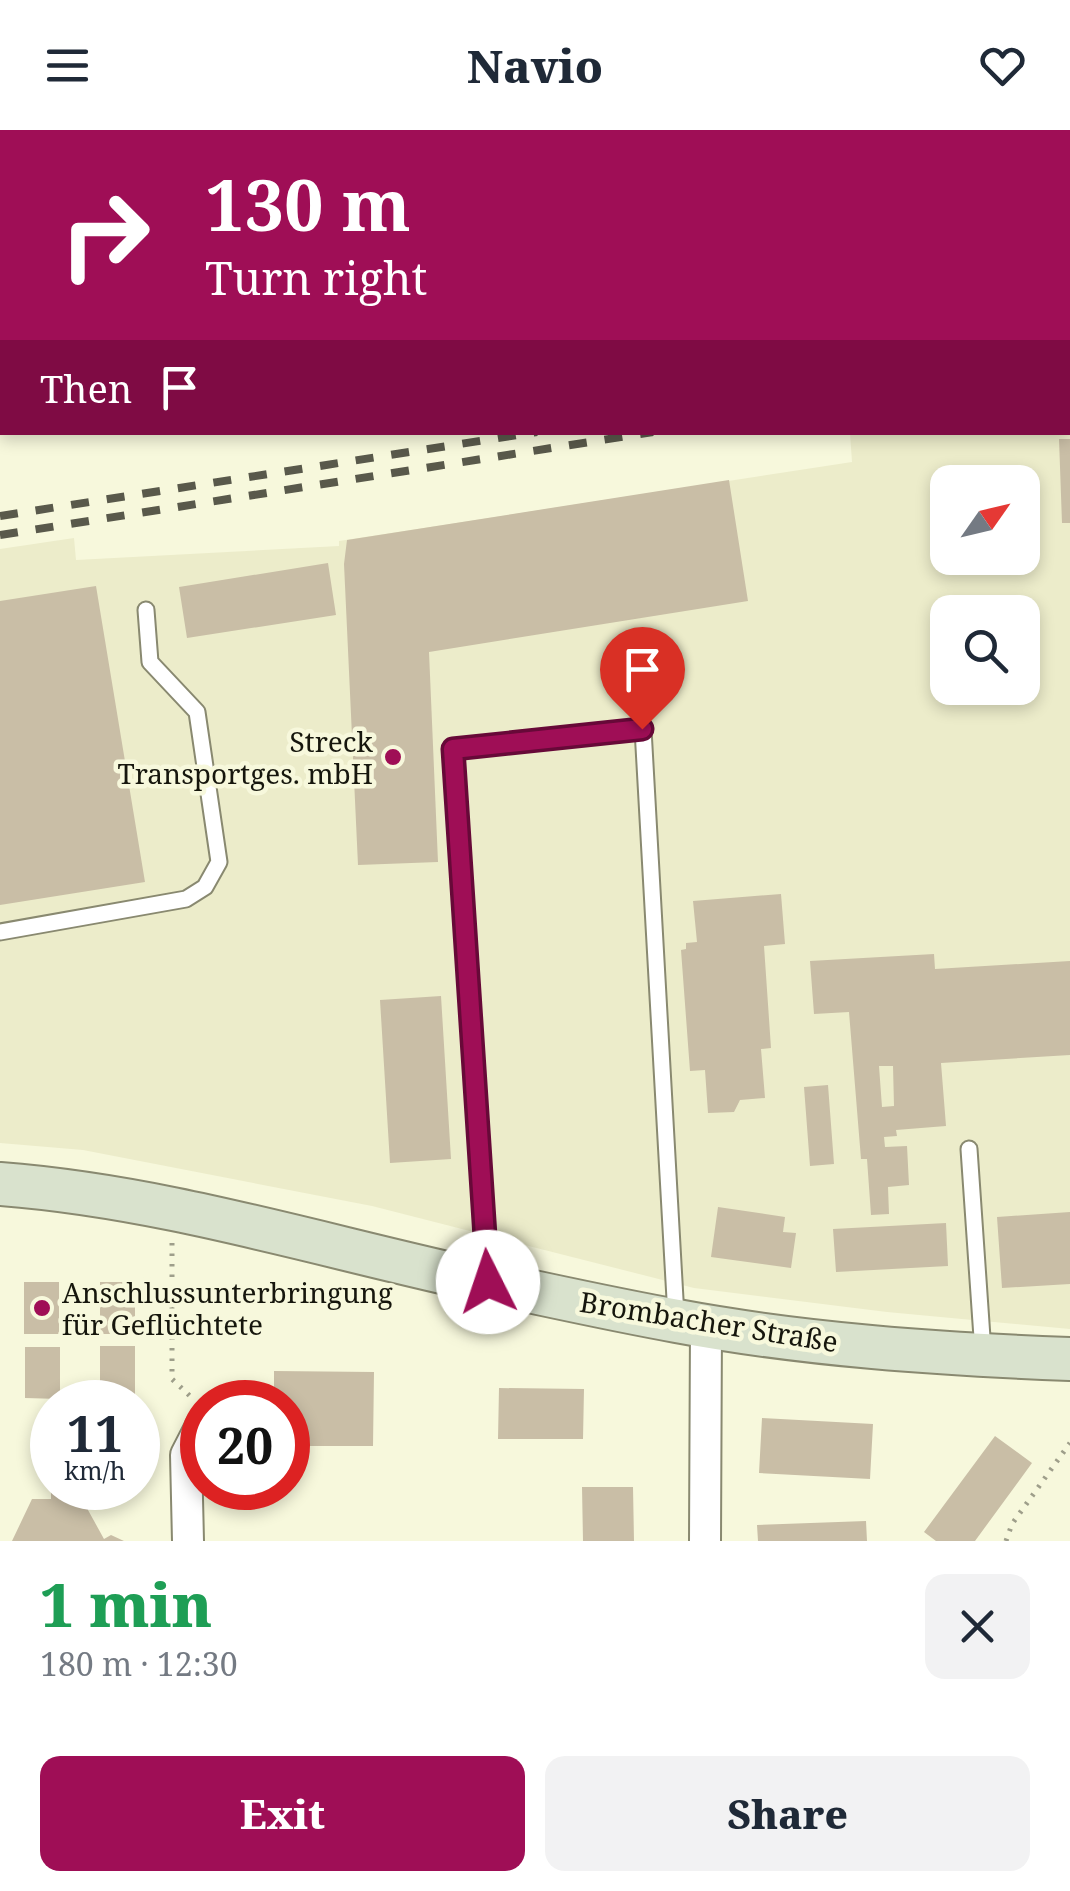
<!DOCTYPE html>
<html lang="en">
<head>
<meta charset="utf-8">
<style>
  body { margin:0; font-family:"Noto Serif",serif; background:#f2f2f3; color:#1f2937; height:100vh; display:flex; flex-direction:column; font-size:38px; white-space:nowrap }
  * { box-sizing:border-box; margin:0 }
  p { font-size:32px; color:#747a83 }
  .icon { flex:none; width:55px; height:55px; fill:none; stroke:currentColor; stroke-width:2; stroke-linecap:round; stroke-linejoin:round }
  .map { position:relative; height:1411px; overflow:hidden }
  .details { display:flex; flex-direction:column; background:#fff; flex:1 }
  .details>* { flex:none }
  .guide { position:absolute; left:0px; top:0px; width:1070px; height:305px; box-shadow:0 5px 15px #0003; background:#9f0e56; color:#fff; overflow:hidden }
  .needle { width:65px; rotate:56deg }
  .buttons { position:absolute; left:930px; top:335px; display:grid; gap:20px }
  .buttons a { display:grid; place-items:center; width:110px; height:110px; border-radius:20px; background:#fff; box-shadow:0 5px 15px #0003; font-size:50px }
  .speed { position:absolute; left:30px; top:1250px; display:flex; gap:20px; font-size:50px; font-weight:700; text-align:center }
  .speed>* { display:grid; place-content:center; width:130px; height:130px; border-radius:50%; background:#fff; box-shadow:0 5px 15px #0003; line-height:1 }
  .speed small { font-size:25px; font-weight:400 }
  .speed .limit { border:15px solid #d22; background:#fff; color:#111 }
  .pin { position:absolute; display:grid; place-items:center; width:85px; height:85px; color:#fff; margin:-102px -42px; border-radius:50% 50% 50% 0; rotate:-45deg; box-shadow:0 0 10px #0007 }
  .pin .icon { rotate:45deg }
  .me { position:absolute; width:110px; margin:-55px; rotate:356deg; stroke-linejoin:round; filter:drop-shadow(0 0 8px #0008) }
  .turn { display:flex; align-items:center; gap:35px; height:210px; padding:0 40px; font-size:45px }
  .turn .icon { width:130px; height:130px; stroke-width:2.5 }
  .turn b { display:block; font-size:70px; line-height:85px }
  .then { display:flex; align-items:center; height:95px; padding:0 40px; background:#0003; gap:20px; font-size:38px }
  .round { display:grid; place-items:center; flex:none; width:105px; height:105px; border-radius:20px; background:#f2f2f3 }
  .headline { display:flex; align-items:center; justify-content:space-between; height:170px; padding:0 40px }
  h1 { font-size:60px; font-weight:800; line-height:75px; color:#1e9e55 }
  .button { display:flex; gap:20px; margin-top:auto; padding:20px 40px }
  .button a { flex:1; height:115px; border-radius:20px; background:#9f0e56; color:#fff; font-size:40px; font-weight:800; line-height:115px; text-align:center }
  .button a+a { background:#f2f2f3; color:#1f2937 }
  header { display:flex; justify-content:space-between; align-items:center; height:130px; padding:0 40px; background:#fff; font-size:45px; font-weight:800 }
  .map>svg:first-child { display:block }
</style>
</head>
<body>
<header><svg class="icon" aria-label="menu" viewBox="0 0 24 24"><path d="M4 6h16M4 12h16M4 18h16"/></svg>Navio<svg class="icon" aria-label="heart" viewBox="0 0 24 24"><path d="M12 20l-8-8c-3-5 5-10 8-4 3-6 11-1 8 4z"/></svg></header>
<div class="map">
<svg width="1070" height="1411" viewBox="0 0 1070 1411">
  <rect width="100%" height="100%" fill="#f7f8dc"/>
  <!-- built -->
  <path fill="#ececca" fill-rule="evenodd" d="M0,0H1070V131L1068,2H2L0,137Z
    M1068,253H1070V1199L887,1182L694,1158L372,1076L83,1020L0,1013V419L74,408L76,430L339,416V411L852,332L850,303L1068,302ZM948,352H1022V428H948ZM948,482H1022V558H948Z"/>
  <!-- building -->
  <path fill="#c9bea6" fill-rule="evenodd" d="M1059,309H1070V393H1062Z
    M729,350L748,471L429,522L438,732L358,735L344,434L347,410Z
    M328,433L336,485L187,508L179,457Z
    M96,456L145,752L0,775V471Z
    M781,764L785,814L764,816L771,918L761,919L765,968L740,970L734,982L708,983L705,940L690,941L681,820L686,819V813L697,812L693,771Z
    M934,824L935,839L1070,831V925L941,933L946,996L896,1000L897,1006L884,1007L885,1017L907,1016L909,1055L888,1057L889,1084L871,1085L867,1029H861L849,882L814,884L810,831ZM879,936H893L894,976L882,977Z
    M441,866L451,1029L390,1033L380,870Z
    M828,955L834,1034L810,1036L804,957Z
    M718,1077L785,1087L783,1102L796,1103L791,1138L711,1127Z
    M1070,1082V1154L1002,1158L997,1087Z
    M946,1093L948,1136L836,1142L833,1099Z
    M24,1152H59V1204H24Z
    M100,1152H135V1204H100Z
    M100,1216H135V1269H100Z
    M25,1217H60V1269L25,1268Z
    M274,1241L374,1242L373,1316H288V1272H274Z
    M499,1258L584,1259L583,1309H498Z
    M762,1288L873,1294L870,1349L759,1343Z
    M995,1306L1032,1333L975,1411H936L924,1402Z
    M582,1357H633L634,1411H583Z
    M51,1359H87L88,1380L104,1409L111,1405L124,1411H12L32,1369H51Z
    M866,1391L867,1411H758L757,1395Z"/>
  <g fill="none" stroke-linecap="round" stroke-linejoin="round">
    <defs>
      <path id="lane" d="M649,2L668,0
        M0,802L186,769L205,757L219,732L197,582L150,532L146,480
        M969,1019L983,1222
        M488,1150L453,619L643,599L676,1187"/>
      <path id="street" d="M188,1411L186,1325L202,1294
        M705,1411L706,1196"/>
      <path id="secondary" d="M252,2L267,0
        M0,45H2
        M0,1054C169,1067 327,1118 491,1153C553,1166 615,1180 677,1191C806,1215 940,1224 1070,1229"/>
    </defs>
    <!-- lane casing -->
    <use href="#lane" stroke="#898970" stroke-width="19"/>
    <!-- street casing -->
    <use href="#street" stroke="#898970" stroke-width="34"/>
    <!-- secondary casing -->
    <use href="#secondary" stroke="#898970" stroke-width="46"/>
    <!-- path -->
    <path stroke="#9e9e8a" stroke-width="5" stroke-dasharray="2.5 8" stroke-linecap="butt" d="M172,1113V1249L191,1267
      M1006,1411L1012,1394L1070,1313"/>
    <!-- lane -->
    <use href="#lane" stroke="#fff" stroke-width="15"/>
    <!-- street -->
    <use href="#street" stroke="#fff" stroke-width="30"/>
    <!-- secondary -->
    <use href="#secondary" stroke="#d9e2cd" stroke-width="42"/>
    <!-- rail -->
    <path stroke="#59594b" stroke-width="8" stroke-dasharray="18 18" stroke-linecap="butt" d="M1068,135H1070
      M1068,216L1070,215
      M1068,236H1070
      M0,386L537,302
      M0,405L653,302"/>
  </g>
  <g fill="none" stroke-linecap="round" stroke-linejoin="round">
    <defs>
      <path id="route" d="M488,1152L453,619L642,599"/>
    </defs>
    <!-- route casing -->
    <use href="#route" stroke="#670938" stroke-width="25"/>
    <!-- route -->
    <use href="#route" stroke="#9f0e56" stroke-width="18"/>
  </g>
  <!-- markers -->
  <g fill="#9f0e56" stroke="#f7f8dc" stroke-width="4">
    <circle cx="393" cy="627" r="10"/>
    <circle cx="42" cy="1178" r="10"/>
  </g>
  <g text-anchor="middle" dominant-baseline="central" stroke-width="9" stroke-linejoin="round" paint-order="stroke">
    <!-- poi labels -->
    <g font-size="28" fill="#16160d" stroke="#f7f8dc" text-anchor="end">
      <text x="373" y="611">Streck<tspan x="373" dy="32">Transportges. mbH</tspan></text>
      <text x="62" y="1162" text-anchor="start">Anschlussunterbringung<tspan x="62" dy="32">für Geflüchtete</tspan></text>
    </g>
    <!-- street labels -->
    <g font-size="28" fill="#16160d" stroke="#f7f8dc">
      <text transform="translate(709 1191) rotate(9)">Brombacher Straße</text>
    </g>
  </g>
</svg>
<div class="buttons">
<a><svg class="needle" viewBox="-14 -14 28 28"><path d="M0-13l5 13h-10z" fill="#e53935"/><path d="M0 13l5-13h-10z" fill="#747a83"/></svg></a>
<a><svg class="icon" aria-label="search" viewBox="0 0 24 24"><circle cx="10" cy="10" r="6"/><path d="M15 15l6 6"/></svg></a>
</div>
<div class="speed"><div>11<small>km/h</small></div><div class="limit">20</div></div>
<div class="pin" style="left:642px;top:599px;background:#d93025"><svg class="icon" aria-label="arrive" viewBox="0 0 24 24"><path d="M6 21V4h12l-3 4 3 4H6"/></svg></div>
<svg class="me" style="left:488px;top:1152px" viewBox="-20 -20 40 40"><circle r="19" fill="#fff"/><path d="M0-13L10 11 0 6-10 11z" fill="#9f0e56"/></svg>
<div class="guide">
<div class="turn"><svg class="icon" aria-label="right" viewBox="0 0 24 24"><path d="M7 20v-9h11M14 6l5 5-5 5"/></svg><div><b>130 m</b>Turn right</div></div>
<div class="then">Then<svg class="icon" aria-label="arrive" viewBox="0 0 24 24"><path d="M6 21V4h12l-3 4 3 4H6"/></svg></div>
</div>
</div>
<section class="details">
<div class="headline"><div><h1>1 min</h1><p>180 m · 12:30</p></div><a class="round"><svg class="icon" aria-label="close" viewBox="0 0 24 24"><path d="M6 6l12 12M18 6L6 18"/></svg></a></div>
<div class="button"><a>Exit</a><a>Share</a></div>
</section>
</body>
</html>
